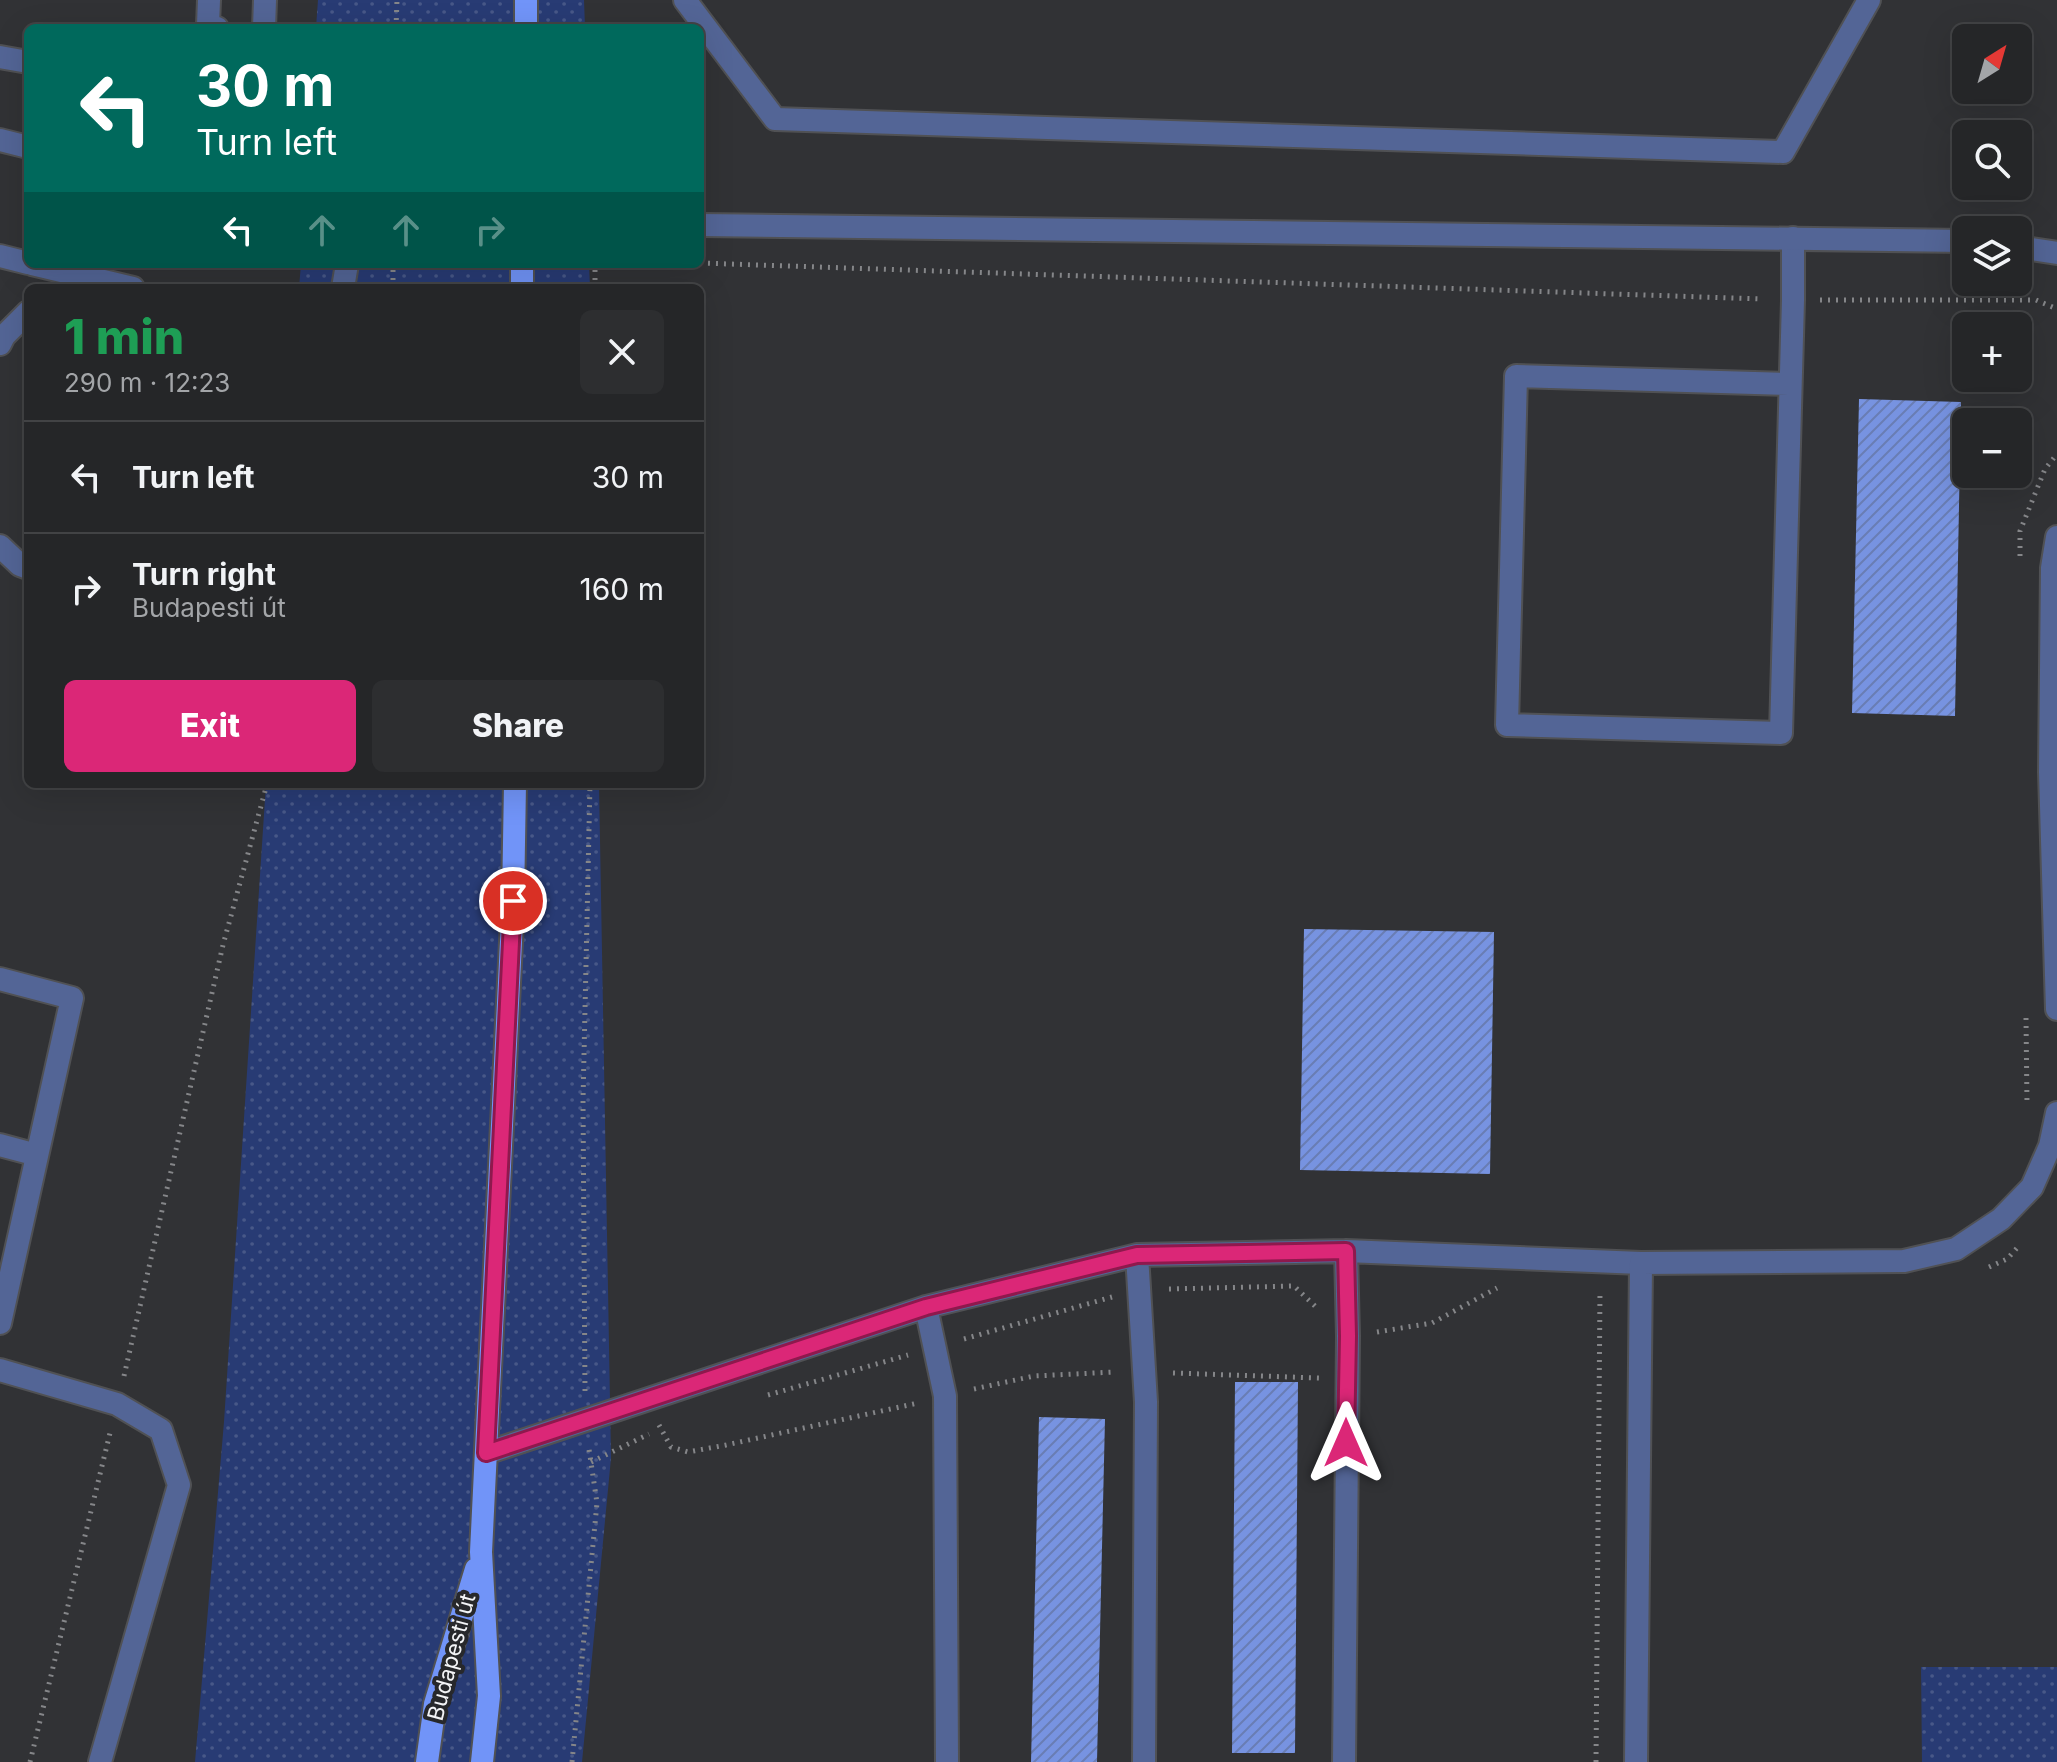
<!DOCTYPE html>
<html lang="en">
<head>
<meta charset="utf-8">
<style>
  body { margin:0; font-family:Inter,sans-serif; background:#2d2e30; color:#f1f3f6; height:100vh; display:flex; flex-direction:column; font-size:30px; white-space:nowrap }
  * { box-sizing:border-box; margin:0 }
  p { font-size:26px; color:#a3a5a8 }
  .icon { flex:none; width:44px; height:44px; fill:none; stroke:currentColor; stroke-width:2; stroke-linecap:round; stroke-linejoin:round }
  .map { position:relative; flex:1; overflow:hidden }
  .details { position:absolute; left:24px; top:284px; width:680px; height:504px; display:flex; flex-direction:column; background:#252628; border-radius:12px; box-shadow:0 8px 32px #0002,0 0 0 2px #424345 }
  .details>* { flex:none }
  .banner { position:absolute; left:24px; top:24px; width:680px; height:244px; border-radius:12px; box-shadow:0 8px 32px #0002,0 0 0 2px #424345; background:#00695c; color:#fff; overflow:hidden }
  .needle { width:52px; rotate:37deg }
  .tools { position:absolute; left:1952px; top:24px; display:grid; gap:16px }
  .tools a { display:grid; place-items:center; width:80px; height:80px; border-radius:12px; background:#252628; box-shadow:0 8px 32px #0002,0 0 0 2px #424345; font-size:40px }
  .pin { position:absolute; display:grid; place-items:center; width:68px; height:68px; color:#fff; margin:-34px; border:4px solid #fff; border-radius:50%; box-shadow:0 2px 8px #0007 }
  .me { position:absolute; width:88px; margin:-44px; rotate:0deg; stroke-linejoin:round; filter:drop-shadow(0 0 6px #0008) }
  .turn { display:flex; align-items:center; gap:28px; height:168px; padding:0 40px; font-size:36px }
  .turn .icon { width:104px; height:104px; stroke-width:2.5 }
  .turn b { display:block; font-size:56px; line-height:68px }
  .lanes { display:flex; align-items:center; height:76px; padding:0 40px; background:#0003; justify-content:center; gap:40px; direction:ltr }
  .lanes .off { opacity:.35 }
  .round { display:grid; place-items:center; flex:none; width:84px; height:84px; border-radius:12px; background:#2d2e30 }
  .overview { display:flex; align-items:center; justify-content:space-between; height:136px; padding:0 40px }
  h1 { font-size:48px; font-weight:800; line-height:60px; color:#1e9e55 }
  .primary-button { display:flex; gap:16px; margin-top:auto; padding:16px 40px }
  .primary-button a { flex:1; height:92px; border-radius:12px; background:#db2777; color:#fff; font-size:32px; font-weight:800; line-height:92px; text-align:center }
  .primary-button a+a { background:#2d2e30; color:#f1f3f6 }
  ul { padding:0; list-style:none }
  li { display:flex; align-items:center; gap:24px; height:112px; padding:0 40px; border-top:2px solid #424345 }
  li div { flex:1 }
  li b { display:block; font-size:30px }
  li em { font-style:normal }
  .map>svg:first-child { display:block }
</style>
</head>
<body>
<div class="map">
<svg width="2057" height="1762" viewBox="0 0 2057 1762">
  <defs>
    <pattern id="grass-dots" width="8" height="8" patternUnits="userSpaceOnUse" patternTransform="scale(2)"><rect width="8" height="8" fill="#283b74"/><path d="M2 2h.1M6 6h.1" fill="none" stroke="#485888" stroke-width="1.8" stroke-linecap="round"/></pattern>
    <pattern id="building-hatch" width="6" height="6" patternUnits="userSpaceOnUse" patternTransform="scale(2)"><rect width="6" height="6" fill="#7793e1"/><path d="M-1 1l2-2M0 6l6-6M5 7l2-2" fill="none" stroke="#697db4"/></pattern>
  </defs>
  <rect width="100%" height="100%" fill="#313235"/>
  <!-- grass -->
  <path fill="url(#grass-dots)" d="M318,0H584L585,28H316Z
    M301,264H589L590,288H299Z
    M266,784H599L611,1458L582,1762H195L224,1422Z
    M1921,1667H2057V1762H1922Z"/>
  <!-- building -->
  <path fill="url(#building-hatch)" d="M1859,399L1961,402L1955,716L1852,713Z
    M1304,929L1494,932L1490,1174L1300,1170Z
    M1235,1382H1298L1295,1753H1232Z
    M1039,1417L1105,1419L1097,1762H1031Z"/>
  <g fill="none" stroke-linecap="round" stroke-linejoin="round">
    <defs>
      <path id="service" d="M209,0L208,25L217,28
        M685,0L775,119L1783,152L1869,0
        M264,28L265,0
        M0,57L28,62
        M0,140L28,147
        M0,256L28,263
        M32,264L133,288
        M343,288L347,264
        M0,344L4,336L28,312
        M1789,384L1516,376L1507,725L1781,733L1793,300V238
        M0,546L20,565L28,568
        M0,979L72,998L0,1323
        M0,1145L37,1155
        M1137,1255L1146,1402L1144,1762
        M926,1307L945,1396L947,1762
        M0,1370L117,1404L161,1430L179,1485L100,1762
        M486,1453L926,1307L1137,1255L1346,1251L1641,1263
        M1344,1762L1348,1336L1346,1251"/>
      <path id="minor" d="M700,225L1966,241
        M2018,247L2057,253
        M2057,537L2052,568L2050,772L2057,1009
        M1636,1762L1641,1263L1904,1261L1956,1249L2001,1219L2032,1187L2050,1146L2057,1113"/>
      <path id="primary" d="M526,28V0
        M522,288V264
        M427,1762L435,1704L476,1569
        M482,1762L489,1696L481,1552L513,901L515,784"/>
    </defs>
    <!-- service casing -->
    <use href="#service" stroke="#505154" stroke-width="26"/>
    <!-- minor casing -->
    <use href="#minor" stroke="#505154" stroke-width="26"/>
    <!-- primary casing -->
    <use href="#primary" stroke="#505154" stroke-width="26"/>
    <!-- path -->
    <path stroke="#858689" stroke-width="5" stroke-dasharray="2 6" stroke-linecap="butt" d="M396,28L397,0
      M700,263L1762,299
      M393,288V264
      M595,288V264
      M1820,300H2036L2057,309
      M2020,556V531L2045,469L2057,454
      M2026,1018L2027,1104
      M1989,1267L2007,1259L2017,1248
      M1169,1289L1294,1286L1318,1309
      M1377,1332L1432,1323L1497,1288
      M964,1339L1112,1297
      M1173,1373L1319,1378
      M124,1376L223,945L267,784
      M974,1389L1034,1376L1115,1372
      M585,1391L583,1100L590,784
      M768,1395L908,1355
      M659,1425L671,1447L688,1452L726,1445L918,1403
      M591,1462L649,1434
      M30,1762L110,1433
      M572,1762L597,1503L589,1449
      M1596,1762L1600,1291"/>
    <!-- service -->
    <use href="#service" stroke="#536596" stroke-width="22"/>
    <!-- minor -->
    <use href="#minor" stroke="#536596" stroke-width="22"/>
    <!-- primary -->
    <use href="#primary" stroke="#7194f8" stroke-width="22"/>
  </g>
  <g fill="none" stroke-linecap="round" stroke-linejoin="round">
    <defs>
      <path id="route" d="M513,901L486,1453L926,1307L1137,1255L1346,1251L1348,1336L1346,1443"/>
    </defs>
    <!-- route casing -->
    <use href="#route" stroke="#8e194d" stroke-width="20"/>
    <!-- route -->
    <use href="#route" stroke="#db2777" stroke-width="14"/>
  </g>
  <g text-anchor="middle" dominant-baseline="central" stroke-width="8" stroke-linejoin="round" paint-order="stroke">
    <!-- street labels -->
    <g font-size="22" fill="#f3f4f6" stroke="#27282b">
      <text transform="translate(451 1657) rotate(-75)">Budapesti út</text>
    </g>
  </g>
</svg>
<div class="tools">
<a><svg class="needle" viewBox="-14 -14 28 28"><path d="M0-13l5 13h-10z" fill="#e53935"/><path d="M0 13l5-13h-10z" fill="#a3a5a8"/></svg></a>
<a><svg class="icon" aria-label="search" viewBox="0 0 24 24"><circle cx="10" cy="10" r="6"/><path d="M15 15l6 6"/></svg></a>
<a><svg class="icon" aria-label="layers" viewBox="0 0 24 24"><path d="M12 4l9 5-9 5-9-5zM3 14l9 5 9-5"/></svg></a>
<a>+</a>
<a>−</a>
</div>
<div class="pin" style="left:513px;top:901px;background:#d93025"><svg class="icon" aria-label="arrive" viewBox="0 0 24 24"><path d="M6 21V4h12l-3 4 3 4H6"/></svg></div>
<svg class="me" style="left:1346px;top:1443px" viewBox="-20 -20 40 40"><path d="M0-17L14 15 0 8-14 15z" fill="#db2777" stroke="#fff" stroke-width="4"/></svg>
<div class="banner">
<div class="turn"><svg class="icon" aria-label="left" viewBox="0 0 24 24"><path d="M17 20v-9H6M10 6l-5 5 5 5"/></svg><div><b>30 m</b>Turn left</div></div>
<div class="lanes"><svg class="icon" aria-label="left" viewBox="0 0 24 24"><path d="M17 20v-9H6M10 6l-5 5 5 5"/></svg><svg class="icon off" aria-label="ahead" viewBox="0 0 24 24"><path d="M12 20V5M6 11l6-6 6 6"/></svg><svg class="icon off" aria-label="ahead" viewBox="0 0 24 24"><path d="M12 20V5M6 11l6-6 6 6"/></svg><svg class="icon off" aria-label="right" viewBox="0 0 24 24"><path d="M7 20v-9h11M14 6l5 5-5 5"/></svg></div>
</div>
<section class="details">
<div class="overview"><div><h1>1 min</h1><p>290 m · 12:23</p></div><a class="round"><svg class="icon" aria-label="close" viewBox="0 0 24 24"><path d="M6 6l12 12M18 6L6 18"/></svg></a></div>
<ul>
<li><svg class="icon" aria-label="left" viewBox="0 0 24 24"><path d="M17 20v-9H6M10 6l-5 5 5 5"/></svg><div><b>Turn left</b></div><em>30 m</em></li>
<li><svg class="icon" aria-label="right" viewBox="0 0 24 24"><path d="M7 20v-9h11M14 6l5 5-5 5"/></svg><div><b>Turn right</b><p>Budapesti út</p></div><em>160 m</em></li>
</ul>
<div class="primary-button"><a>Exit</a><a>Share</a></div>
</section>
</div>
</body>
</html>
